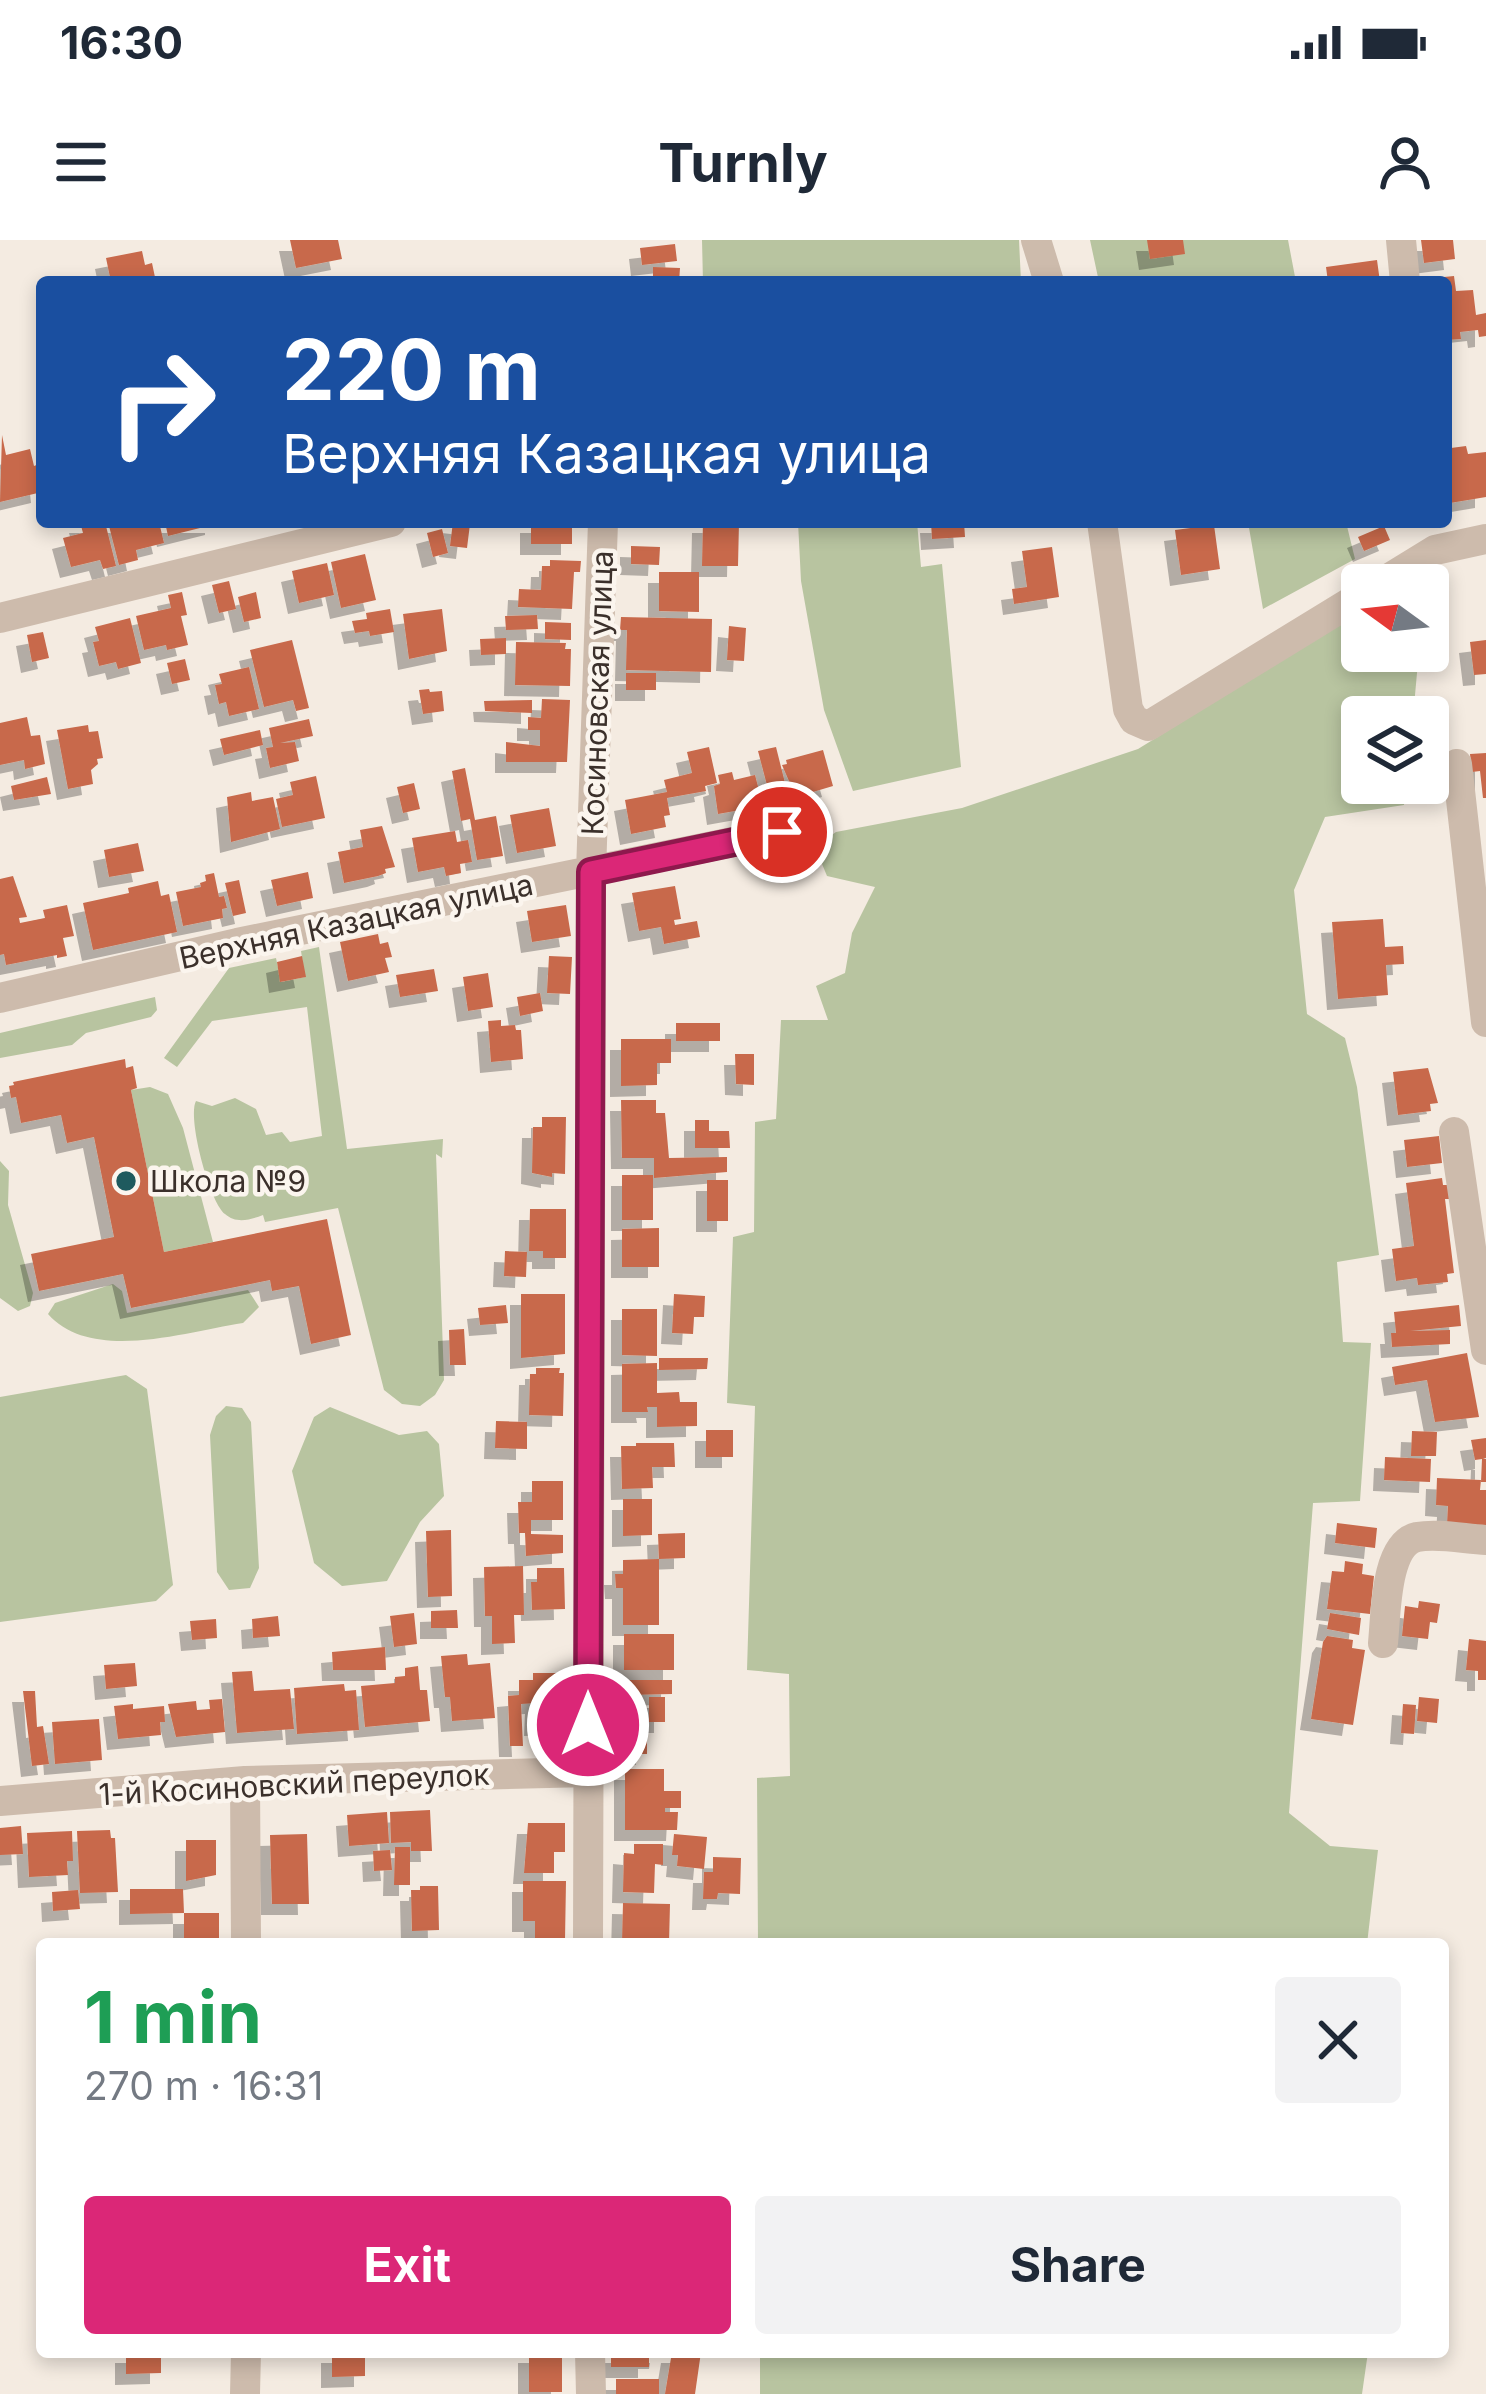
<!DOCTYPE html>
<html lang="en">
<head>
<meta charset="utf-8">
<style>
  body { margin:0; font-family:Inter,sans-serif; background:#f2f2f3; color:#1f2937; height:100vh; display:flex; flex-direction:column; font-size:45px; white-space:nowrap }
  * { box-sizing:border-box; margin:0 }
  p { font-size:39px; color:#747a83 }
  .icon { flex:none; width:66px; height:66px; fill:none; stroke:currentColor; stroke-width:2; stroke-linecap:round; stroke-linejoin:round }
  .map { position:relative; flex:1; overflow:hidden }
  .drawer { position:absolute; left:36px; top:1698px; width:1413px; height:420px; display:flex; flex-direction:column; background:#fff; border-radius:12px; box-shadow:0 6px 18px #0003 }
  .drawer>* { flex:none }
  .guide { position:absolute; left:36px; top:36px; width:1416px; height:252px; border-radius:12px; box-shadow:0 6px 18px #0003; background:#1a4fa0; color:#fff; overflow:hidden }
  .needle { width:78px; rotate:285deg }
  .tools { position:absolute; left:1341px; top:324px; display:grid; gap:24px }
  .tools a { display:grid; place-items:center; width:108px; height:108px; border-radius:12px; background:#fff; box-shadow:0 6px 18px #0003; font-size:60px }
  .pin { position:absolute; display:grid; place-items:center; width:102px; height:102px; color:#fff; margin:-51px; border:6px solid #fff; border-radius:50%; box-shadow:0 3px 12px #0007 }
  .me { position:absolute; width:132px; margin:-66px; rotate:0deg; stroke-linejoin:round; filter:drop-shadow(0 0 9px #0008) }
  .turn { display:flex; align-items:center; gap:42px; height:252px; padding:0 48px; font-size:54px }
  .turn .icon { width:156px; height:156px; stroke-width:2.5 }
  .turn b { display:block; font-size:84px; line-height:102px }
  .round { display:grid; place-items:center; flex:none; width:126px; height:126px; border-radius:12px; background:#f2f2f3 }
  .overview { display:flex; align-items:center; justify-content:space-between; height:204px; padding:0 48px }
  h1 { font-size:72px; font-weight:700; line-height:90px; color:#1e9e55 }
  .action { display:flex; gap:24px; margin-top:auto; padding:24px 48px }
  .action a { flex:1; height:138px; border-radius:12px; background:#db2777; color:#fff; font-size:48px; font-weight:700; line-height:138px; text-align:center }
  .action a+a { background:#f2f2f3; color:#1f2937 }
  .status { display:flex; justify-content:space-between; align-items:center; height:84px; padding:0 60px; background:#fff; direction:ltr }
  .status svg { height:33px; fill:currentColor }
  header { display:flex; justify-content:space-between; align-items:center; height:156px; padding:0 48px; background:#fff; font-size:54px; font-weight:700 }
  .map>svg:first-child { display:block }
</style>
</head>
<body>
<div class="status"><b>16:30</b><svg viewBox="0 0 49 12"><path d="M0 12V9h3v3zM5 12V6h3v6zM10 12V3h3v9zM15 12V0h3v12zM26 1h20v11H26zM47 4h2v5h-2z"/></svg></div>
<header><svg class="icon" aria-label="menu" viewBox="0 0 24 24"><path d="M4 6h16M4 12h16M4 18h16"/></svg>Turnly<svg class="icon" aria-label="person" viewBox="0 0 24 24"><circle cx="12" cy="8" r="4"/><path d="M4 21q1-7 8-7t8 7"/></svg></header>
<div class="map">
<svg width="1486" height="2154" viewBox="0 0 1486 2154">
  <defs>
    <filter id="shadow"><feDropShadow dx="-11" dy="11" stdDeviation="0" flood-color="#0004"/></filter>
  </defs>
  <rect width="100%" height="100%" fill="#f4ebe1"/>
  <!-- green -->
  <path fill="#b8c4a0" d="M702,0H1019L1021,42H703Z
    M1090,0H1288L1296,42H1099Z
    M798,282H917L921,327L942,324L961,527L853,551L824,470L801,341Z
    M1248,282H1346L1355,319L1263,369Z
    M1362,371V411H1419L1413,477H1362V543H1406L1404,565L1325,577L1294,650L1307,774L1345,798L1357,847L1379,1015L1337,1022L1343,1102L1371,1103L1360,1261L1313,1263L1289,1573L1330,1606L1378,1610L1367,1704H758L757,1538L790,1536L789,1434L747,1430L755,1166L727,1163L733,997L754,992L755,882L776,879L781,780H828L816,746L845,733L852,693L875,647L827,636L815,607L836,592L962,568L1138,509Z
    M319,707L347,909L443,899L442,918L436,914L444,1140L435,1155L420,1166L402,1164L384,1150L338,968L265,982L263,975C250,980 236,984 225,974C209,961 187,877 196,861L212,866L235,858L256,869L266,895L282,892L290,902L322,896L307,767L212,781L177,827L164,818L229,728L276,718L281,742L305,737L301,711Z
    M155,757L157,770L151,777L86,793L72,805L0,818V793Z
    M150,847L168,854L183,888L213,1002L164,1012L131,850Z
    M0,921L9,931L8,965L33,1053L30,1066L18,1071L0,1058Z
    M113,1044L122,1051L127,1073L248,1050L259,1067L243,1083C185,1092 91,1123 48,1074L55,1063Z
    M126,1135L147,1149L173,1345L156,1361L0,1382V1157Z
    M226,1166L242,1168L251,1182L259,1328L250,1348L229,1350L217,1332L210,1195L216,1176Z
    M330,1167L399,1195L427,1191L439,1204L444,1256L420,1282L387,1341L342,1346L314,1323L292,1231L314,1177Z
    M760,2112H1368L1362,2154H760Z"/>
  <!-- building -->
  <path fill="#c8694b" filter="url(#shadow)" d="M290,0H338L342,19L296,28Z
    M1147,0H1183L1185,14L1150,19Z
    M1421,0H1453L1455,19L1424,23Z
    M675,4L677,21L642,25L640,8Z
    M142,11L145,25L152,23L156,42H111L106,18Z
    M1377,20L1380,42H1328L1326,27Z
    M653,27L680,28L679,42H653Z
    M1454,36L1456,51L1473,50L1476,75L1486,73V96L1479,97L1478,90L1460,92L1461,99L1446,100V42H1424V39Z
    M2,195L6,215L30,209L34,226L39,224L42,252L0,262Z
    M1466,206L1468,214L1486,212V257L1450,263L1446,218L1452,217L1451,208Z
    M80,282H105L116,326L103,329L100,320L71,327L63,298L83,293Z
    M108,282H159L164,303L136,310L138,320L119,325Z
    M165,282H216V284L168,296Z
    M453,282L470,284L467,308L450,306Z
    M531,282H572V304H531Z
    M703,282H739L738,326H702Z
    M931,282H964L965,297L932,299Z
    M1214,285L1220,329L1181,335L1175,290Z
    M1384,286L1390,300L1364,311L1358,297Z
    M442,289L448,313L433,317L427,293Z
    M631,306L660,307L659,325L631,324Z
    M1052,307L1059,357L1014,364L1012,349L1027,347L1022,311Z
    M365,314L376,360L341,368L331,322Z
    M550,320L581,321L580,332H574L572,369L518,367L519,349L541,350L542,326H550Z
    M327,323L334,355L299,363L292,331Z
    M659,332H699V372L659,371Z
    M229,341L236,369L219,373L212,345Z
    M182,352L187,375L181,376L188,405L167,410L166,405L144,410L136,376L171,368L168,355Z
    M256,352L261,378L244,382L238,357Z
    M390,369L394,392L370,396L369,391L355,393L352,381L367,379L366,373Z
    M442,369L447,411L409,419L403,374Z
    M537,375L538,389L506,390L505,376Z
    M621,377L712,379L711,432L626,430L627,390H620Z
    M130,378L141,423L118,429L116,422L99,426L93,402L99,401L95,387Z
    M545,382L571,383V400L545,399Z
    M729,386L746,388L744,421L727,420Z
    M43,392L49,418L32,422L27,395Z
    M506,398V414L481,415L480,399Z
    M292,400L309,468L296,471L293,460L264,467L250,410Z
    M1486,400V434L1474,435L1470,402Z
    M516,402L566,403L565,409H571L570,446L515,445Z
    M185,419L190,440L172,444L167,423Z
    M249,427L259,469L229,476L226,462L219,464L215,445L222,444L219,434Z
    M626,433H656V450H626Z
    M429,449L430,452L442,451L444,471L423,474L419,450Z
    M542,459L570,460L567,522H506V502L540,506V490H528V477L541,478Z
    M532,460V473L485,471L484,461Z
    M27,477L31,496L40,495L45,524L25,529L24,520L0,525V483Z
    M309,479L313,496L280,503L295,502L299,521L270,528L266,508L273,507L269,488Z
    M88,485L89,492L98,491L103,518L97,519L98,524L91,530L93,544L68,549L57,490Z
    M260,490L263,505L224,515L220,499Z
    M709,507L717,543L705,546L706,551L667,558L670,575L664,576L666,587L631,594L625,560L667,552L664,540L692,533L687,512Z
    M776,507L789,559L772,564L758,511Z
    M823,510L833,546L796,557L782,525L787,524L786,520Z
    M1486,513V558H1483L1480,531L1472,532L1470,514Z
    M465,528L475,580L496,576L503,616L477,620L470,579L461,581L452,531Z
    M732,532L734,540L755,535L763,566L718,574L714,546L720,544L718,535Z
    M316,536L325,578L282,587L276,559L293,555L290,542Z
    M47,537L51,554L14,560L11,546Z
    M414,543L420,569L403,573L397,547Z
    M251,552L252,561L273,557L280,589L231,602L227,557Z
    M549,568L556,606L517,613L510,575Z
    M382,586L395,627L385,629L386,633L378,636L344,643L338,612L363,607L360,590Z
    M455,591L457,602L468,600L472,622L460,624L461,633L446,636L444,627L418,632L412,598Z
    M138,603L144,631L109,637L104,610Z
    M308,632L313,658L277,666L271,640Z
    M214,633L219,657L224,656L227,668L222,669L223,678L183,686L176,652L201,647L200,643L206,641L205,635Z
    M13,636L27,677L19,678L20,683L45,678L43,670L67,665L74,696L63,698L67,716L57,718V715L6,725L4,714L0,715V639Z
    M239,640L246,673L233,676L225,643Z
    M158,641L161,656L169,654L177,692L93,710L83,663L129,653L128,648Z
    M675,646L681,679L674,680L675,685L697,681L700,697L664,704L661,687L639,691L632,653Z
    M566,665L571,696L532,702L527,671Z
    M1383,679L1385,707L1403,706L1404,724L1386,725L1388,755L1338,759L1332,682Z
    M378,694L380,704L388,702L392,717L385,718L389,732L348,741L340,702Z
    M302,716L306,737L280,742L277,722Z
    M549,716L572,717L570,754L547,753Z
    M434,729L438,751L400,757L396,735Z
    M488,733L493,767L468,771L463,737Z
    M540,753L543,771L520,776L517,757Z
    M501,780V786L515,785L516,790H521L523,819L491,822L488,781Z
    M676,783H720V801H676Z
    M621,799H671V823H657V845L621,846Z
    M735,814H754V845L736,844Z
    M125,819L126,828L133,826L137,848L131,850L164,1012L327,979L351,1095L311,1104L299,1046L272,1051L270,1040L131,1068L123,1034L39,1051L31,1014L114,997L94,897L67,903L61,875L21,883L16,857L11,858L9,846L14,845L13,842Z
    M1428,828L1438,863L1430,864L1431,871L1398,875L1393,832Z
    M621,860H656V873H665L669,918L727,917V932L654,938V918H622Z
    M542,877H566L565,934L552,933V937L532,933L533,887H542Z
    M695,880H709V891H729L730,908H695Z
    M1439,896L1442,923L1407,927L1404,900Z
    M622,935H653V980H622Z
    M1442,938L1443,945H1450L1451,959H1445L1454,1033L1447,1034L1448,1042L1418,1045L1417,1038L1396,1041L1392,1009L1414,1006L1406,943Z
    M707,940H728V981H707Z
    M530,969H566V1018H543V1011H529Z
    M659,988V1027H622V989Z
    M505,1011L527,1012L526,1037L504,1036Z
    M521,1054H565V1114L521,1118Z
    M674,1054L705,1056L704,1077H694L693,1094L672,1093Z
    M506,1065L508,1083L480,1085L478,1068Z
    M1459,1065L1461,1086L1410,1091L1450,1090V1104L1392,1107L1391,1093H1396L1394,1072Z
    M622,1069H657V1116L622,1115Z
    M464,1089L466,1125H450L449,1090Z
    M1467,1113L1479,1177L1435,1182L1427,1140L1395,1145L1392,1127Z
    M659,1118H708L707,1129L659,1130Z
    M657,1123V1153L679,1152L680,1162H697V1186L657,1187V1167H647L648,1172H622V1124Z
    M536,1128H560L559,1133H564L563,1176L529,1175L530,1134H536Z
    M496,1181L527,1182V1209L495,1208Z
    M706,1190H733V1217H706Z
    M1412,1191L1437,1192L1436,1216H1411Z
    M1486,1198V1218L1483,1219H1486V1242H1481L1482,1219L1475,1220L1471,1200Z
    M636,1203H674L675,1227H652L653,1248L622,1249L621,1206H636Z
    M1385,1217L1431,1219L1430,1242L1384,1240Z
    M1437,1238L1481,1240L1480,1250H1486V1287L1447,1285L1448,1266L1436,1265Z
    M532,1241H563V1280H531V1294L563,1295V1313L526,1316L525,1293H519L518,1262H532Z
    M623,1259H652V1295L623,1296Z
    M1337,1283L1377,1288L1375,1308L1335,1303Z
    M451,1290L452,1356L428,1357L426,1291Z
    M685,1293V1318L659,1319L658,1294Z
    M659,1319V1385H623V1348H616L615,1334H623V1320Z
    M1345,1321L1363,1324L1362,1334L1374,1336L1370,1374L1327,1369L1332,1331L1344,1332Z
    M523,1326L524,1375H514L515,1403L492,1404V1376H485L484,1327Z
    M537,1328H564L565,1369L532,1370L531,1342H537Z
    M1419,1361L1440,1364L1437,1383L1430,1382L1428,1399L1402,1396L1405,1366L1418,1368Z
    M457,1370L458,1388H431V1371Z
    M414,1373L417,1404L394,1407L390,1376Z
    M1330,1373L1361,1378L1359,1395L1327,1389Z
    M278,1376L280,1396L253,1398L252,1379Z
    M216,1379L217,1398L192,1400L190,1381Z
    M624,1394H674V1430H624Z
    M1327,1396L1353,1400L1352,1408L1365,1410L1353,1485L1311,1479L1323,1402Z
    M1469,1399L1486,1401V1440H1478V1431L1466,1430Z
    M385,1407L386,1430H333L332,1412Z
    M467,1414L468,1425L490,1423L495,1478L452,1481L450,1457H445L441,1416Z
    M135,1423L137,1446L106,1449L104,1425Z
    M418,1426L420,1450H427L430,1481L365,1487L361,1446L395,1443V1437L405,1436V1428Z
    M252,1431L254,1451L290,1449L294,1489L237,1493L232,1432Z
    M533,1433H561V1443H567V1484L535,1485L536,1463L521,1464L523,1506H510L508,1456L519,1455V1440H533Z
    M625,1440H672V1454L625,1455Z
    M344,1444L345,1451L356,1450L359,1490L297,1494L294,1448Z
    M23,1451H35L37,1487L43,1486L49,1524L32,1526Z
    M649,1457H665V1482H649Z
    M1419,1457L1439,1459L1437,1483L1417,1481Z
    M222,1459L225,1492L176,1497L168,1464L196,1461L197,1470L210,1469L209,1460Z
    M133,1464V1469L164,1466L165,1482H160L161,1495L118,1499L114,1466Z
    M1403,1464L1416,1465L1414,1494L1401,1493Z
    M626,1475H647V1514H626Z
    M99,1479L102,1520L55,1524L52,1482Z
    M625,1529H664V1551H681V1568H665V1572H678L677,1590H625Z
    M430,1570L432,1611H411V1602L391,1603L390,1572Z
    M387,1572L389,1603L349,1606L347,1575Z
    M528,1583H565V1612H554V1633H524Z
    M21,1586L23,1614L0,1615V1588Z
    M110,1590L111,1598H115L118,1652L80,1653L77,1591Z
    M72,1591L73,1621H67L68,1635L29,1637L27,1593Z
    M307,1594L309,1664H272L270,1595Z
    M674,1594L707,1597L704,1629L677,1626L678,1615H672Z
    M186,1600H216V1635L186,1641Z
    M634,1604H663V1625L655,1624L654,1653L623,1652L624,1613L634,1614Z
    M395,1607H410V1645H394Z
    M390,1610L392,1630L374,1631L373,1611Z
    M713,1617L741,1618L740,1654L718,1653L717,1659H703L704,1632H713Z
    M523,1641H566L565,1700H540V1704H535V1681H523Z
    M420,1646H438L439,1690L412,1691L411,1650H420Z
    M130,1649H183L184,1673L130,1674Z
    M78,1650L80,1669L53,1671L52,1652Z
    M623,1663L670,1664L669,1704L622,1703Z
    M184,1673H219V1704L184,1699Z
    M126,2112H161V2133L126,2134Z
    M332,2112H365V2136L332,2137Z
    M529,2112H562V2152H529Z
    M611,2112H661L660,2118H649V2127H611Z
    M672,2112H701L695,2154H665Z
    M616,2139H659V2154H616Z"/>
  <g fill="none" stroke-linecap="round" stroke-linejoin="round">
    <!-- minor -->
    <path stroke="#cdbbac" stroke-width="30" d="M1036,0L1049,42
      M1401,0L1405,42
      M1102,282L1128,469L1134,480L1148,486L1362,355
      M1378,345L1435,310L1486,299
      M0,378L391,282
      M1457,524L1486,782
      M0,758L237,703L782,592
      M1454,892L1486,1110
      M1383,1403C1386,1375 1385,1304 1417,1297C1438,1293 1465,1299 1486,1300
      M245,1541L246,1704
      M0,1561L245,1541L588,1532
      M588,1704L591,632L603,282
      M590,2112L591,2154
      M245,2154L246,2112"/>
  </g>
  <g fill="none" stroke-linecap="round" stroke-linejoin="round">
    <defs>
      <path id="route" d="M588,1485L591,632L782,592"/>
    </defs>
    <!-- route casing -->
    <use href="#route" stroke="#8e194d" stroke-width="30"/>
    <!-- route -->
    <use href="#route" stroke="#db2777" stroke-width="21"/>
  </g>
  <!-- markers -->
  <circle fill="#1f5a5e" stroke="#fbf5ee" stroke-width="4.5" cx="126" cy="941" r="12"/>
  <g text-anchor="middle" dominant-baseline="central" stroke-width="9" stroke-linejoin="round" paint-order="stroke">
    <!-- street labels -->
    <g font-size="30" fill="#3b302b" stroke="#fbf5ee">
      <text transform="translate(597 453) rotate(-88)">Косиновская улица</text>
      <text transform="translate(356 681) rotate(-12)">Верхняя Казацкая улица</text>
      <text transform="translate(294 1544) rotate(-3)">1-й Косиновский переулок</text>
    </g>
    <!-- poi labels -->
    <g font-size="30" fill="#3b302b" stroke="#fbf5ee" text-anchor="start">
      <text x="150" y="941">Школа №9</text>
    </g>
  </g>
</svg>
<div class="tools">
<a><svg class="needle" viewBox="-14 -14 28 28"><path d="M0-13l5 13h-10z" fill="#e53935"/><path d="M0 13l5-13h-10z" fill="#747a83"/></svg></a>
<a><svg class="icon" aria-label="layers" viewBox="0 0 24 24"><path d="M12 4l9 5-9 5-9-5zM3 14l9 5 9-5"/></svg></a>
</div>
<div class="pin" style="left:782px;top:592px;background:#d93025"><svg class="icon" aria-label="arrive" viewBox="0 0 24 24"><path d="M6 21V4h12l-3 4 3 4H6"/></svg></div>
<svg class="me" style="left:588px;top:1485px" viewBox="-20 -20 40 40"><circle r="17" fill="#db2777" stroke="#fff" stroke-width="3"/><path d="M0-11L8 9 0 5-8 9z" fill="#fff"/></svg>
<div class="guide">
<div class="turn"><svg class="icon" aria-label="right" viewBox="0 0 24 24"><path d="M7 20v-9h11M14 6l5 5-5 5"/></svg><div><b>220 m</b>Верхняя Казацкая улица</div></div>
</div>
<section class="drawer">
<div class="overview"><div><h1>1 min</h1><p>270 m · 16:31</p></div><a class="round"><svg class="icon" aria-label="close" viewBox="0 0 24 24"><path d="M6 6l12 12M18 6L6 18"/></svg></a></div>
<div class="action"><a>Exit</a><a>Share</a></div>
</section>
</div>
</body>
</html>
